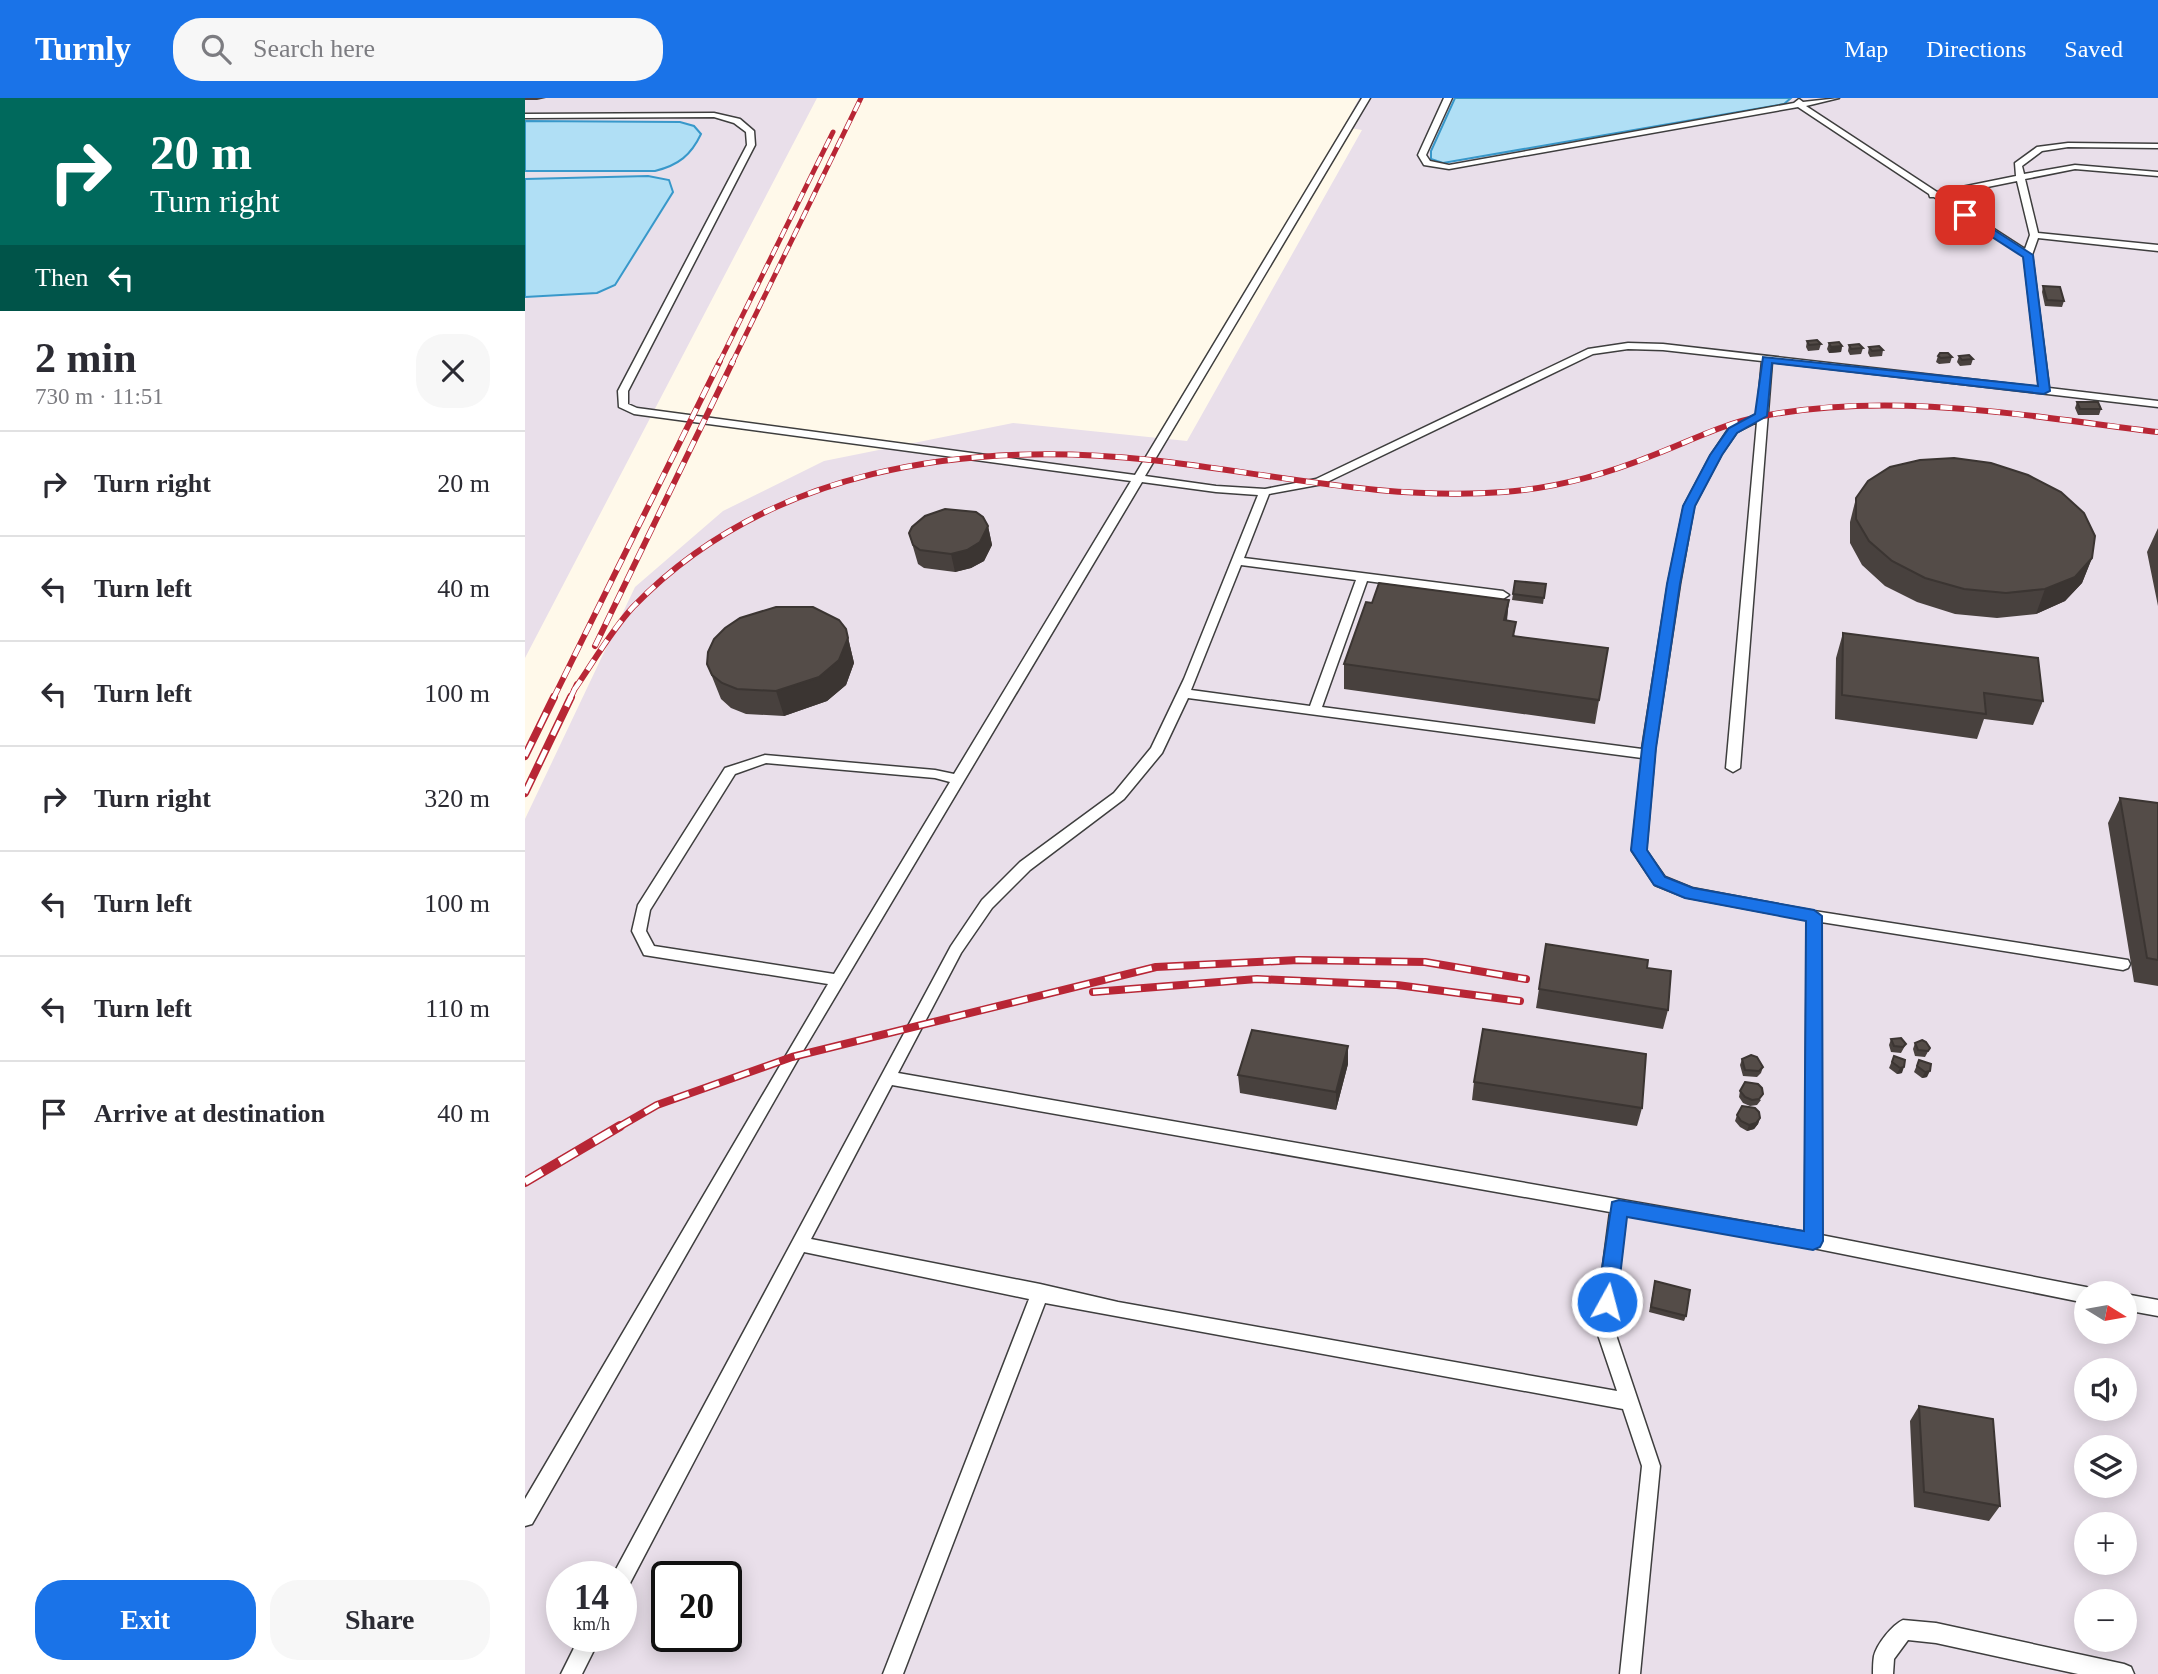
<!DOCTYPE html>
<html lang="en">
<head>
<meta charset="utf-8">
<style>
  body { margin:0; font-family:Georgia,serif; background:#f7f7f7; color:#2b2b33; height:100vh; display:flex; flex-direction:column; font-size:26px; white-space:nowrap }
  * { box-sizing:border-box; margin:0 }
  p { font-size:23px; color:#7c7c81 }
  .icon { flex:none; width:38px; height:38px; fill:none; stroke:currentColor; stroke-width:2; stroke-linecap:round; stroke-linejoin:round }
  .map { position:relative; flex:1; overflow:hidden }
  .sheet { display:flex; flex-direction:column; background:#fff; width:525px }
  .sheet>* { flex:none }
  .guide { background:#00695c; color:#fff; overflow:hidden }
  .needle { width:46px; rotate:101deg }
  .buttons { position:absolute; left:1549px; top:1183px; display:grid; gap:14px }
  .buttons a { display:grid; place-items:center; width:63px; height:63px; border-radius:50%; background:#fff; box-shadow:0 4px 18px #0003; font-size:35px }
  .speed { position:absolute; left:21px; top:1463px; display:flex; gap:14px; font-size:35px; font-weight:700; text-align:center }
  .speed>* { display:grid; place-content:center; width:91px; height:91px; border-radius:50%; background:#fff; box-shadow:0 4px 18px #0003; line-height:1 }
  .speed small { font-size:18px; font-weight:400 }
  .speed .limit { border:4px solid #111; border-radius:10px; background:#fff; color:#111 }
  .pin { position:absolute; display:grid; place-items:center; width:60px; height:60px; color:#fff; margin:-30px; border-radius:14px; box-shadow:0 4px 10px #0006 }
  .me { position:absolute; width:77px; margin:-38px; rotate:7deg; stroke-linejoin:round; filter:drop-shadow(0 0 5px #0008) }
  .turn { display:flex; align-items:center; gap:24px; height:147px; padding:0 35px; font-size:32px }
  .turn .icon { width:91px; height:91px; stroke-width:2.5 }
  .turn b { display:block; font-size:49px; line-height:60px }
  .then { display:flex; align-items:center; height:66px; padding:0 35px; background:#0003; gap:14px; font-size:26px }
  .round { display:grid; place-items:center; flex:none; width:74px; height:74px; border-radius:28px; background:#f7f7f7 }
  .summary { display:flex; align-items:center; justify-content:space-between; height:119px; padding:0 35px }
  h1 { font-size:42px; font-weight:700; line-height:52px }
  .cta { display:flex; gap:14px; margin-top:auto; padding:14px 35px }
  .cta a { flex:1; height:80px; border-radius:28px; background:#1a73e8; color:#fff; font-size:28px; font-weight:700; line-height:80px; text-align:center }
  .cta a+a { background:#f7f7f7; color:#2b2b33 }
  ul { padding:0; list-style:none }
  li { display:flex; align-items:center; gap:21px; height:105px; padding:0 35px; border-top:2px solid #e1e1e2 }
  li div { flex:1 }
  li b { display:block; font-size:26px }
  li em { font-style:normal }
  header { display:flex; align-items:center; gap:42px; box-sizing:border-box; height:98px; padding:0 35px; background:#1a73e8; color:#fff }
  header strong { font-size:33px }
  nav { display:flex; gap:38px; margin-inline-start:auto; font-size:24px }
  .search { width:490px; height:63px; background:#f7f7f7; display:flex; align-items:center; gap:18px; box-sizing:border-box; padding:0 24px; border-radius:28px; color:#7c7c81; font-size:26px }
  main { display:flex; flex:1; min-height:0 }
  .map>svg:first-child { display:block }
</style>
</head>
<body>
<header>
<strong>Turnly</strong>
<div class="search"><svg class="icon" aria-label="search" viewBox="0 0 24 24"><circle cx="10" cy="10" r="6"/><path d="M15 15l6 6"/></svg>Search here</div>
<nav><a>Map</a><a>Directions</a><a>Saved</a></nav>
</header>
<main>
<section class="sheet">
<div class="guide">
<div class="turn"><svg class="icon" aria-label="right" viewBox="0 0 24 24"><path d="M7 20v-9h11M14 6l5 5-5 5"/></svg><div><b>20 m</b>Turn right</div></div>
<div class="then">Then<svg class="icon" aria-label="left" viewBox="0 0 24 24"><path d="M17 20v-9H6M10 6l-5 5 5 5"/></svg></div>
</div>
<div class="summary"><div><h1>2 min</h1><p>730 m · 11:51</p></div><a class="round"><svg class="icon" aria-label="close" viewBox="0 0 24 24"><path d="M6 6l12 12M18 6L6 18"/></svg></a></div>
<ul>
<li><svg class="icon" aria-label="right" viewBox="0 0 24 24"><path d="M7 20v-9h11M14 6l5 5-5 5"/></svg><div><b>Turn right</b></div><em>20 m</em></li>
<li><svg class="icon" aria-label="left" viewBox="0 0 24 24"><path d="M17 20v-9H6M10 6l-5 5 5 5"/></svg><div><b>Turn left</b></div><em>40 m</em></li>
<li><svg class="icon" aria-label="left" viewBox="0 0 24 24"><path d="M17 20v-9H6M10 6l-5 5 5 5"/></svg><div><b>Turn left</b></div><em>100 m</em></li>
<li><svg class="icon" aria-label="right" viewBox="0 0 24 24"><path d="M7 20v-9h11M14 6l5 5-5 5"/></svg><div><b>Turn right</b></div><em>320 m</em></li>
<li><svg class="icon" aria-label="left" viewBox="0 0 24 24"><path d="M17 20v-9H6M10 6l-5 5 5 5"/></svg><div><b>Turn left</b></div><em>100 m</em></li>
<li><svg class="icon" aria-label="left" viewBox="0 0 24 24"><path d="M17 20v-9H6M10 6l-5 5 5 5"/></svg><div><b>Turn left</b></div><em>110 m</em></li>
<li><svg class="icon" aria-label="arrive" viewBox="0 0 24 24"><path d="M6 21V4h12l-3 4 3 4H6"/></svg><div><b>Arrive at destination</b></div><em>40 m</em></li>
</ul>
<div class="cta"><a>Exit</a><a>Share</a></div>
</section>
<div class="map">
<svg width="1633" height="1576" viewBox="0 0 1633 1576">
  <rect width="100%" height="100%" fill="#fff9ea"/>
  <!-- industrial -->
  <path fill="#e9dfea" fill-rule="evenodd" d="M0,0H292L0,560Z
    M834,0H1633V1576H0V721L110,489L198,413L299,363L488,325L662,343L837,32L819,29ZM1561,1195H1600V1234H1561ZM1561,1272H1600V1311H1561ZM1561,1349H1600V1388H1561ZM1561,1426H1600V1465H1561ZM37,1479H96V1538H37ZM142,1479H201V1538H142ZM1561,1503H1600V1542H1561Z"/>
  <!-- water -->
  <path fill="#b0dff5" stroke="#3898ca" stroke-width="2" d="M930,0H1266L1259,6L918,65L906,61V53Z
    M0,23L155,24L169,28L176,36C166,57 154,67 130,73H0Z
    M123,78L144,82L148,94L90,187L72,195L0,199V81Z"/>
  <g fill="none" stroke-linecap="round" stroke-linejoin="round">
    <defs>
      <path id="service" d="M837,0H845L620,378L691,388L740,391L791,381L1063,251L1103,245L1138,246L1514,289L1499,158L1409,99H1405L1404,96L1273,9L924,71L899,67L893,57L919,0H927L901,57L905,63L924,67L1269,5L1274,1L1278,4L1314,0L1281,8L1412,94L1491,78L1490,65L1512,49L1543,45L1633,46V50L1543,49L1517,53L1497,68L1499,76L1550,67L1633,74V78L1550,71L1500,81L1513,135L1633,147V153L1513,140L1507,157L1524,290L1633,303V309L1247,264L1215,670L1208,674L1201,670L1232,324L1212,334L1196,357L1169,408L1155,486L1130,650L1121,752L1140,779L1167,790L1289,813L1603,862L1605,866L1603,870L1598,872L1296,824V1137L1561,1189L1567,1191L1569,1195H1561V1205L1288,1150L1101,1117L1088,1228L1135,1368L1115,1576H1095L1117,1368L1098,1311L520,1205L378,1576H358L504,1201L279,1154L103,1489L96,1492V1479H88L89,1475L426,848L457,802L495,764L589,695L626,650L659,581L733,397L691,394L617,384L272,963L7,1426L0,1428V1401L303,886L119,857L107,833L113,807L200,670L240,657L410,672L429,676L606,383L109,316L94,309L93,293L222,47L221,34L209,25L189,19L0,20V16L189,15L215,21L229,33L230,47L103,293V306L112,310L610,377ZM1492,83L1505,137L1500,151L1418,98ZM1103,251L1138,252L1237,263L1232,316L1204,330L1186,357L1159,408L1143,486L1117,651L797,609L842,483L978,501L984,497L978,493L719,460L744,396L798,386L1068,256ZM716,467L831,482L785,608L666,592ZM663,600L1117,660L1107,753L1130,787L1160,799L1282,822L1280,1134L373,975L436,855L467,810L505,772L599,701L637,655ZM241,665L410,680L425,684L309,876L129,848L121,833L125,812L210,676ZM367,987L1085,1114L1070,1228L1092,1293L593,1204L515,1186L286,1141Z
        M1600,1196L1633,1202V1218L1600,1212Z
        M1378,1522L1411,1525L1599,1566L1606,1569L1609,1576H1553L1411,1545L1383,1542L1369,1561L1368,1576H1348C1348,1570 1348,1564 1349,1558C1352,1546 1367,1527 1378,1522Z
        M55,1538H76L57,1576H36Z"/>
    </defs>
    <!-- service casing -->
    <use href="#service" stroke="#3e3e3e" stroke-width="3"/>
    <!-- service -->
    <use href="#service" fill="#fff" fill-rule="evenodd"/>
    <defs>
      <path id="rail-far3" d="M194,265L308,34
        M207,265L336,0"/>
      <path id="rail-far2" d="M70,548L208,263
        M49,592C68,565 85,534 108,509C242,370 442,342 626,362C744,375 859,403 979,394C1030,390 1079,377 1126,358C1163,344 1199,325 1238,318C1369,293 1502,318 1633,334
        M28,601L195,263
        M45,601L52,586"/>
      <path id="rail-far1" d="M0,658L29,599
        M0,695L46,599
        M568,894L732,881L872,887L995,903
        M92,1030L132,1007L267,959L631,869L773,862L900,864L1001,881"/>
      <path id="rail" d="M0,1084L95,1028"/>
    </defs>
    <!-- rail-far3 casing -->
    <use href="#rail-far3" stroke="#b82635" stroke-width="5"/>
    <!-- rail-far2 casing -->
    <use href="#rail-far2" stroke="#b82635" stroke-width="6"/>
    <!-- rail-far1 casing -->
    <use href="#rail-far1" stroke="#b82635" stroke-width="8"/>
    <!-- rail casing -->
    <use href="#rail" stroke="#b82635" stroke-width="10"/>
    <!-- rail-far3 -->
    <use href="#rail-far3" stroke="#fff" stroke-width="3.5" stroke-dasharray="10" stroke-linecap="butt"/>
    <!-- rail-far2 -->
    <use href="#rail-far2" stroke="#fff" stroke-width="4.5" stroke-dasharray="12" stroke-linecap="butt"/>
    <!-- rail-far1 -->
    <use href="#rail-far1" stroke="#fff" stroke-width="5" stroke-dasharray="16" stroke-linecap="butt"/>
    <!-- rail -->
    <use href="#rail" stroke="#fff" stroke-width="7" stroke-dasharray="20" stroke-linecap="butt"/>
  </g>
  <!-- wall -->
  <path fill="#48413e" d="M0,0H21L12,2H0Z
    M1518,188L1539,203L1537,209L1520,208L1517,194Z
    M1282,243L1296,246L1294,252L1283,253L1281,249Z
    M1304,245L1317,248L1316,254L1304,255L1302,251Z
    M1324,247L1338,250L1336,256L1325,257L1323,253Z
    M1344,249L1358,252L1357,258L1345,259L1343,255Z
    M1413,258L1427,259L1425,265L1414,266L1411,264Z
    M1434,258L1448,261L1446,267L1435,268L1432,264Z
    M1552,304L1576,311L1574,317H1553L1550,310Z
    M1331,400L1567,460L1557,485L1540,503L1511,516L1472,520L1430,516L1392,504L1360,488L1337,467L1325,445V424Z
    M463,428L467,447L459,463L446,470L430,474L399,470L393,466L384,435Z
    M1633,430V508L1622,454Z
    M1021,486L1018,506L987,502L988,496Z
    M984,502L982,523L990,538L1083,550L1070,626L819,591V566L847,505Z
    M321,531L329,565L321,587L302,603L259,618L221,616L206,610L196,601L182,566Z
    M1318,535L1518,603L1508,627L1459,621L1452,641L1310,621L1311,560Z
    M1595,700L1633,705V888L1609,884L1583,725Z
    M1021,846L1122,870L1143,912L1138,931L1011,910Z
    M1366,941L1381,946L1376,955L1366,954L1364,947Z
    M1390,945L1405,950L1400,959L1390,958L1388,951Z
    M823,948V966L811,1012L715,995L713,977Z
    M1369,958L1377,975L1372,976L1364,970Z
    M1217,961L1238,969L1236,975L1232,979L1218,978L1215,967Z
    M1394,962L1402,979L1397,980L1389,974Z
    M949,984L1117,1010L1112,1028L947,1002Z
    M1215,993L1236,1002L1232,1007L1225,1008L1218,1005L1214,999Z
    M1212,1017L1235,1020L1233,1026L1229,1031L1222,1033L1215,1029L1210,1023Z
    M1130,1183L1161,1218L1159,1223L1124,1214Z
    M1394,1308L1475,1408L1464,1423L1389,1409L1385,1323Z"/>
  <!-- shaded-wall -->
  <path fill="#3b3532" d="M1317,248L1316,254L1304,255L1306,249Z
    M463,428L467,447L459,463L446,470L430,474L426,456Z
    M1567,460L1557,485L1540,503L1511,516L1520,491Z
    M984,502L981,527L979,522Z
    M321,531L329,565L321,587L302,603L259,618L251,593Z
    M823,948V966L811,1012V994Z
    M1379,969L1377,975L1372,976L1375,970Z
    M1405,973L1402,979L1397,980L1400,974Z
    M1235,1020L1233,1026L1229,1031L1222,1033L1224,1027Z"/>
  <!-- building -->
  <path fill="#544c48" stroke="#3b3532" stroke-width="2" d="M1518,188L1535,189L1539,203L1522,202Z
    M1292,242L1296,246L1284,247L1282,243Z
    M1314,244L1317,248L1306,249L1304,245Z
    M1334,246L1338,250L1326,251L1324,247Z
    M1354,248L1358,252L1347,253L1344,249Z
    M1415,255H1423L1427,259L1416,260L1413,258Z
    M1444,257L1448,261L1437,262L1434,258Z
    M1552,304H1573L1576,311H1555Z
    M1429,360L1466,365L1503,377L1536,394L1559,415L1570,438L1567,460L1550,479L1520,491L1481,495L1439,491L1400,480L1367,463L1344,443L1331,421V400L1343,383L1365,369L1395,362Z
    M420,411L451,414L458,419L463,428L455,444L442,452L426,456L395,452L388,447L384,435L387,429L400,418Z
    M990,483L1021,486L1019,500L988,496Z
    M854,485L984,502L979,522L991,524L988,538L1083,550L1074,602L819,566L841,504L847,505Z
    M251,509H288L314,522L321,531L323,540L314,562L294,579L251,593L212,591L197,585L187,577L182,566L183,554L189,541L200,530L215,520Z
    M1318,535L1513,560L1518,603L1459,595L1461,616L1317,597Z
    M1595,700L1633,705V862L1622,860Z
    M1021,846L1123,862L1122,870L1146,873L1143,912L1014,891Z
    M958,931L1121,956L1117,1010L949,984Z
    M727,932L823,948L811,994L713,977Z
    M1376,940L1381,946L1378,949L1369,948L1366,941Z
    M1397,942L1401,944L1405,950L1403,953L1393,952L1390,945Z
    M1226,957L1232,959L1238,969L1234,973L1220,972L1217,961Z
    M1369,958L1380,962L1379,969L1375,970L1367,964Z
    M1394,962L1406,966L1405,973L1400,974L1392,968Z
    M1220,984L1233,986L1237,990L1238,996L1234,1001L1227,1002L1220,999L1215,993Z
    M1217,1008L1230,1010L1234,1014L1235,1020L1231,1025L1224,1027L1216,1023L1212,1017Z
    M1130,1183L1165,1192L1161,1218L1126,1209Z
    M1394,1308L1468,1321L1475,1408L1399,1394Z"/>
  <!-- route -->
  <path fill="#1a73e8" stroke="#114b97" stroke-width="2" d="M1436,115H1443L1508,157L1525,293L1519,296L1247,265L1242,318L1212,335L1197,357L1170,408L1155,486L1131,650L1122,752L1140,779L1168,790L1289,812L1297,818L1298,1143L1295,1149L1288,1152L1102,1119L1092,1204L1089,1210L1082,1213L1075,1210L1072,1204L1087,1104L1094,1102L1279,1133L1281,823L1160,800L1129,787L1106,752L1117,650L1142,486L1158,408L1185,357L1204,330L1230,316L1238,259L1513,288L1498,159L1436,119Z"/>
</svg>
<div class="buttons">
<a><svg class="needle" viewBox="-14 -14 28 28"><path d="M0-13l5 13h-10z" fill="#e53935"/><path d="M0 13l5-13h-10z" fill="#7c7c81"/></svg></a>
<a><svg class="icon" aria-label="sound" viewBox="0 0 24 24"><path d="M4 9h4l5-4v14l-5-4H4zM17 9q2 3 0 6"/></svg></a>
<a><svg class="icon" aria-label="layers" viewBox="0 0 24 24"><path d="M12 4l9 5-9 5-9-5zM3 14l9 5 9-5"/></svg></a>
<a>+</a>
<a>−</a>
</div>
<div class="speed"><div>14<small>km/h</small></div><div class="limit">20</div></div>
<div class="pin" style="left:1440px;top:117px;background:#d93025"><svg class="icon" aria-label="arrive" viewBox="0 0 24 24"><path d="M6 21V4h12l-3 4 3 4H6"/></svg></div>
<svg class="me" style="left:1082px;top:1204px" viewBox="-20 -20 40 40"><circle r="17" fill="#1a73e8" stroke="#fff" stroke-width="3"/><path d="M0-11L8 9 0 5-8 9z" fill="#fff"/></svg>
</div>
</main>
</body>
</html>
